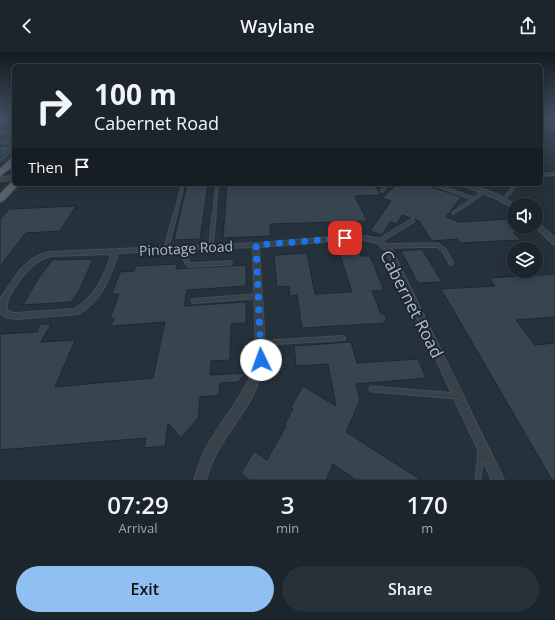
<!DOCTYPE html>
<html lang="en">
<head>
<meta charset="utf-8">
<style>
  body { margin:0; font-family:"Open Sans",sans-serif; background:#293138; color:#f1f3f6; height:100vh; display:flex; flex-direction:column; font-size:15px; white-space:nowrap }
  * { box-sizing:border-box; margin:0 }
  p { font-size:13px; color:#a0a5a9 }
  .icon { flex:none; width:22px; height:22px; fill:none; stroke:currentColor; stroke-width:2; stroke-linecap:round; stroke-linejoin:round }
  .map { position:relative; height:428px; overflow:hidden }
  .details { display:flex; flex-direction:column; background:#1c252c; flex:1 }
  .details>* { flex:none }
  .guide { position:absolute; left:12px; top:12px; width:531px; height:122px; border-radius:6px; box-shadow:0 2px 10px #0003,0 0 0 1px #3a4248; background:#1c252c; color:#f1f3f6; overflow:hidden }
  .buttons { position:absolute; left:507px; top:146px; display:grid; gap:8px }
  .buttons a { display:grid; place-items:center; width:36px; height:36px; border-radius:50%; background:#1c252c; box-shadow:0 2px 10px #0003,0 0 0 1px #3a4248; font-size:20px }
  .pin { position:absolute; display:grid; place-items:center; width:34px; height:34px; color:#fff; margin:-17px; border-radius:8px; box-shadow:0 2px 6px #0006 }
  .me { position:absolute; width:44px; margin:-22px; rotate:357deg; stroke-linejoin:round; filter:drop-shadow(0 0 3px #0008) }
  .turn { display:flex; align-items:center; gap:14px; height:84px; padding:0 16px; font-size:18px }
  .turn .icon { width:52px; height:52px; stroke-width:2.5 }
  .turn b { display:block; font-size:28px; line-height:34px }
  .then { display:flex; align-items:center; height:38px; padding:0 16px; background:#0003; gap:8px; font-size:15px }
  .eta { display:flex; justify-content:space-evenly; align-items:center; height:68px; text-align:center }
  .eta b { font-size:24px; font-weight:600; line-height:28px }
  .action { display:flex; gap:8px; margin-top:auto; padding:8px 16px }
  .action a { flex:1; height:46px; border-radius:24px; background:#8fc0f1; color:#111; font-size:16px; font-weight:600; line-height:46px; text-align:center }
  .action a+a { background:#293138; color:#f1f3f6 }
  header { display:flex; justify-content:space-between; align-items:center; height:52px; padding:0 16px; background:#1c252c; font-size:18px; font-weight:600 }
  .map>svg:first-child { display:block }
</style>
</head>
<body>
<header><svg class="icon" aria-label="back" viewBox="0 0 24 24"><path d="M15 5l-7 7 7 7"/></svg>Waylane<svg class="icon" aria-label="share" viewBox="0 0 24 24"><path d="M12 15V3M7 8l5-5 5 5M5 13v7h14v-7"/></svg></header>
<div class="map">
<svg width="555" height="428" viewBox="0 0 555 428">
  <rect width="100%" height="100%" fill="#25313b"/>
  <!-- building -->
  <path fill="#374551" stroke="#1f2932" d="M0,66H14V75L0,76Z
    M0,92L2,94H14L0,106Z
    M187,132H208L200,187L174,188Z
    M227,132H374L381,143L355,144L367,169L270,172L271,184L223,186Z
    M397,132H430L432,135L461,145L446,165L459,170L510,167L514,172V175H517L522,180H513L521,188L460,191L457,187L432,189L419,169L402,163L397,172L390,170L382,183L370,179L391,149L382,146Z
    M76,154L60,179L26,181L0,214V168L9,157Z
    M422,197L442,230L418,231L401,199Z
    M359,199L361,204H370L384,238L372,239L381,262H385L387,269H384V271L302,276L297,243L290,244L289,234L277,235L274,203L307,201L315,242L352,240L339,200Z
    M93,207L80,237L71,250L23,253L38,227L52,208Z
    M177,212L176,217L246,213V234L187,238L184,254L246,250V271L231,272L230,308L211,309L210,323L246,321L238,330L220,331L219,343L200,345L198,366L181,386L168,371L165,394L144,396L146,386L0,398V282L37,280L41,272H51L41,290L75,288L55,335L153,326L165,270L111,274L114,267H110L119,242H112L120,220L134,219L136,214Z
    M555,222V265L516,268L535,293L555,291V428H552L441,237L495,234L489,226Z
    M351,290L357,311L418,307L426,326L356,332L360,348L346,380L421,428H356L333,412L326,428H249L241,421L254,399L267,408L286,374L284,373L293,357L291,355L303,334L336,354L328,312L296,314L294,294Z"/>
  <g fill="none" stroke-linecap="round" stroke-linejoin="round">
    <defs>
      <path id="service-far4" d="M13,81L2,91H14
        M0,109L14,96"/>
      <path id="service-far3" d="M433,132L474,147
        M382,139L387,132
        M503,148L514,135
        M453,161L484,140
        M175,164L183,132
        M214,164L217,132"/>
      <path id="service-far2" d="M379,189L412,169
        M385,194L437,193L444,198L451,211
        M211,195L214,163
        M186,196V209L189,213L230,211
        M166,197L175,163"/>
      <path id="service-far1" d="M194,249L258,244
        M261,291L343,286"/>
      <path id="service" d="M372,337L457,344
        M478,428L481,400"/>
      <path id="minor" d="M541,74L555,76V78L541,76Z
        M0,80H14V82H0Z
        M555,121V123L541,124V122Z
        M14,124V128L0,129V125Z
        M459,132C477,132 501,144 516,153H514V156L512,155L493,145Z
        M536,170L538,171L555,186V192H553L536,175Z
        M359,183L381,187L392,198L504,428H492L386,199L377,191L359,187L259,195L266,308C262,321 258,333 252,345C236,374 214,395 206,428H194C198,415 202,402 209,391C226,361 247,342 256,308L253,195L118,201C109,227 103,248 78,262L16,267L5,265L0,261V247L20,218L32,207L40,203L50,200L256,191ZM112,202C103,225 97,244 74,257L16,261L10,260L7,257C4,245 26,219 36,211C41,208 45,206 50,204Z"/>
      <path id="primary" d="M11,107H14V113L0,124V117Z
        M12,130H14V132H19L3,149L0,150V142Z"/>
    </defs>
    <!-- service-far4 casing -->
    <use href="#service-far4" stroke="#444e57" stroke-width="3"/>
    <!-- service-far3 casing -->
    <use href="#service-far3" stroke="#444e57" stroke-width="4"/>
    <!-- service-far2 casing -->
    <use href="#service-far2" stroke="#444e57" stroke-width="5.5"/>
    <!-- service-far1 casing -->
    <use href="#service-far1" stroke="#444e57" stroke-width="6"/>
    <!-- service casing -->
    <use href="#service" stroke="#444e57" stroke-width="7"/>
    <!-- minor casing -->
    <use href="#minor" stroke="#444e57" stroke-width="2"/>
    <!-- primary casing -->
    <use href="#primary" stroke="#444e57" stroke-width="2"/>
    <!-- service-far4 -->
    <use href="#service-far4" stroke="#38424b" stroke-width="2"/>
    <!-- service-far3 -->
    <use href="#service-far3" stroke="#38424b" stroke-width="2.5"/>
    <!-- service-far2 -->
    <use href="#service-far2" stroke="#38424b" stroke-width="3.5"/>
    <!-- service-far1 -->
    <use href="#service-far1" stroke="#38424b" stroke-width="4"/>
    <!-- service -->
    <use href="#service" stroke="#38424b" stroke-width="5"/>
    <!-- minor -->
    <use href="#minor" fill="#38424b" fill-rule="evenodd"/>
    <!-- primary -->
    <use href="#primary" fill="#56626b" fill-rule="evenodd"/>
  </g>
  <!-- sky -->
  <linearGradient id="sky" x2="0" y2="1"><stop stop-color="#141b20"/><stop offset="0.52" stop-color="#404e60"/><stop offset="1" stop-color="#404e60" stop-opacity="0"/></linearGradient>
  <rect width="555" height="126" fill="url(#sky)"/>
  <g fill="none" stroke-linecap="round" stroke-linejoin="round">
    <!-- route -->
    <path stroke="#1a73e8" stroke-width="7" stroke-dasharray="0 12.6" d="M261,308L256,193L345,186"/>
  </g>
  <g text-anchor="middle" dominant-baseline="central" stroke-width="4" stroke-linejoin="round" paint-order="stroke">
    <!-- street labels -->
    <g font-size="14" fill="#b4bdc7" stroke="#1d2730">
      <text transform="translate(186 196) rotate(-3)">Pinotage Road</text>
    </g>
    <!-- near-street labels -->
    <g font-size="17" fill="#b4bdc7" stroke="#1d2730">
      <text transform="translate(412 252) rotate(63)">Cabernet Road</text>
    </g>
  </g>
</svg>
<div class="buttons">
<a><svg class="icon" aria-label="sound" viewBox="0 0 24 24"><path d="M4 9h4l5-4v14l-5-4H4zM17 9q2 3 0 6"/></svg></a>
<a><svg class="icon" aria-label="layers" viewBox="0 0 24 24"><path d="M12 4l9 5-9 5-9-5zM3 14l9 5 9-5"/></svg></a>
</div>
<div class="pin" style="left:345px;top:186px;background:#d93025"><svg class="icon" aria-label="arrive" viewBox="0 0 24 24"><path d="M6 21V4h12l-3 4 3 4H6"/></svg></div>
<svg class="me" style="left:261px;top:308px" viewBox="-20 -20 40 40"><circle r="19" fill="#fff"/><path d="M0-13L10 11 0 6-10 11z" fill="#1a73e8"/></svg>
<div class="guide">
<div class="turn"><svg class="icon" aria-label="right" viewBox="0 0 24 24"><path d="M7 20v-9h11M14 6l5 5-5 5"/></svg><div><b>100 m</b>Cabernet Road</div></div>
<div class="then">Then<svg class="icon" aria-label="arrive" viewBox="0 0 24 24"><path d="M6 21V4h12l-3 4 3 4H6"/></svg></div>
</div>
</div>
<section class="details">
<div class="eta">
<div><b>07:29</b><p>Arrival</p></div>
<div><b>3</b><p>min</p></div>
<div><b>170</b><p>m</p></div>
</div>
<div class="action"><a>Exit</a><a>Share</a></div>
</section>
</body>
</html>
